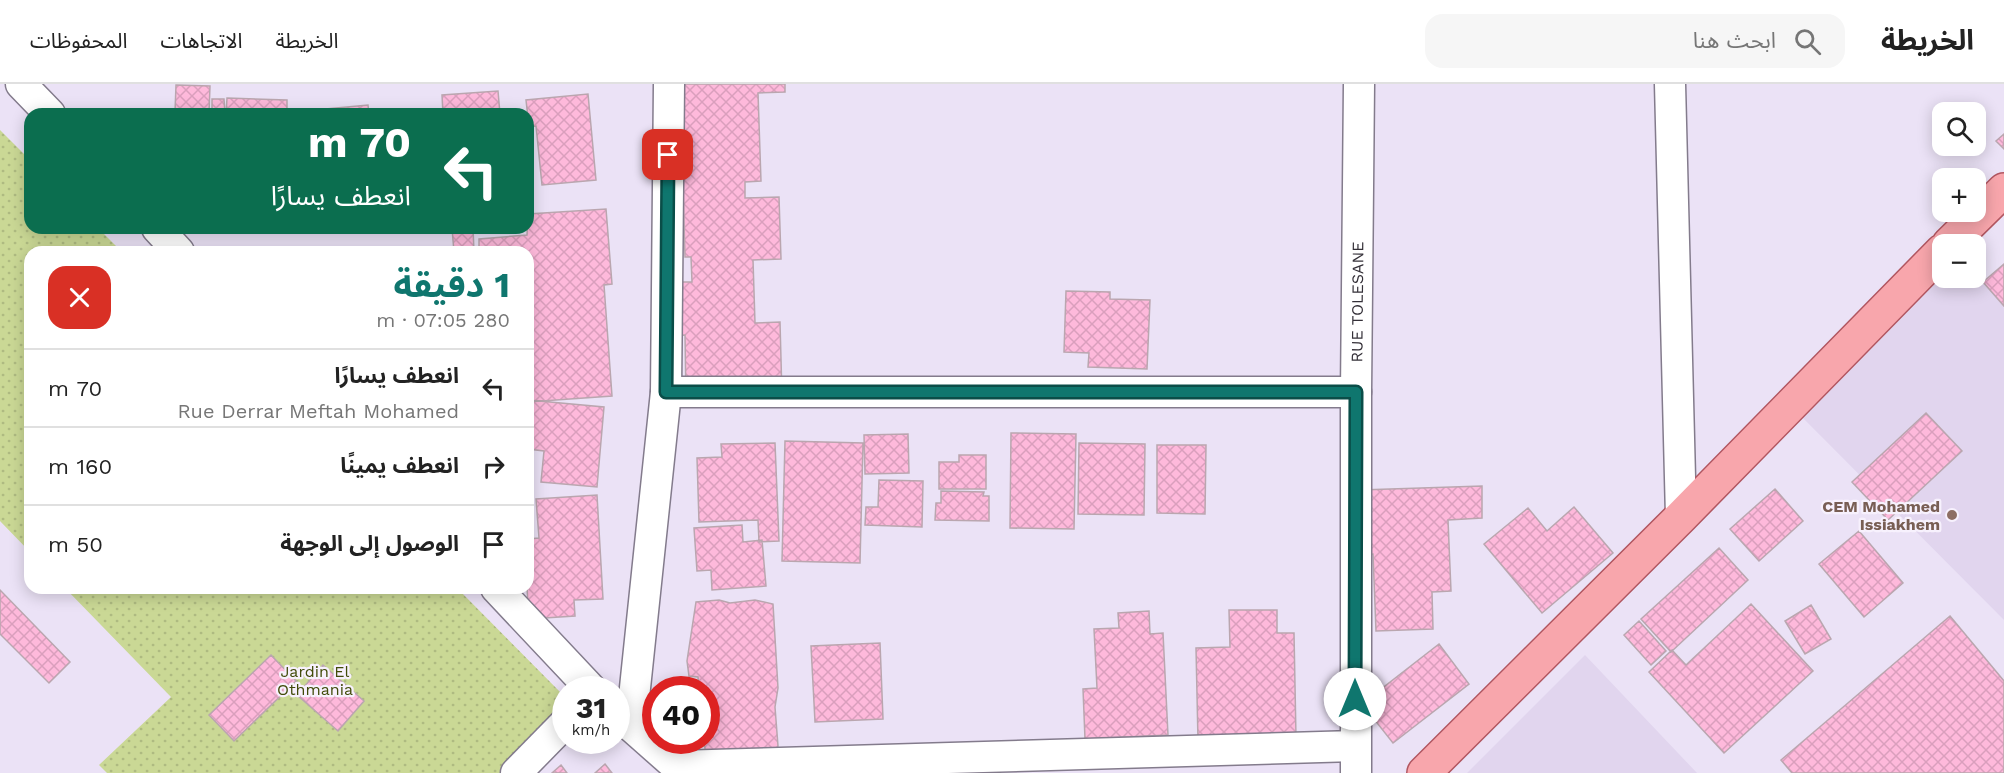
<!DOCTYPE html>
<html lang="ar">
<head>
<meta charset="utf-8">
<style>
  body { margin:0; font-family:"Work Sans","Noto Sans Arabic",sans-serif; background:#f6f6f6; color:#222; direction:rtl; height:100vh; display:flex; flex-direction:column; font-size:22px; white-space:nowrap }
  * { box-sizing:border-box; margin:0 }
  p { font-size:20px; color:#767676 }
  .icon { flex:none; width:33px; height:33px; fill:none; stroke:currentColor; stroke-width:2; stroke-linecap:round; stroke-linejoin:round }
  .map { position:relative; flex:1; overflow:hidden; direction:ltr }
  .panel { position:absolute; left:24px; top:162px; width:510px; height:348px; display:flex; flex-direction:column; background:#fff; border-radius:18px; box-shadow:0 3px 15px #0003; direction:rtl }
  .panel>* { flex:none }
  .guide { position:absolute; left:24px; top:24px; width:510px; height:126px; border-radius:18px; box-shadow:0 3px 15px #0003; direction:rtl; background:#0b6e4f; color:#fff; overflow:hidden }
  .fabs { position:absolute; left:1932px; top:18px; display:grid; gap:12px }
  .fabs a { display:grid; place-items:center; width:54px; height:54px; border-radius:12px; background:#fff; box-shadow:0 3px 15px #0003; font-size:30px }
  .speed { position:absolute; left:552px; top:592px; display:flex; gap:12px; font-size:30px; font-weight:700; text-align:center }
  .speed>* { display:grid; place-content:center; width:78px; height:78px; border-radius:50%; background:#fff; box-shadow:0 3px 15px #0003; line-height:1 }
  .speed small { font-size:15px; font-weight:400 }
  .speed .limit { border:9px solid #d22; background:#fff; color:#111 }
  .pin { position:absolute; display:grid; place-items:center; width:51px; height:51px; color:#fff; margin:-26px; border-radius:12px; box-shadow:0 3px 9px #0006 }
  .me { position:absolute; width:66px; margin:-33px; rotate:0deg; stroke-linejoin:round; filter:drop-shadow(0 0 4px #0008) }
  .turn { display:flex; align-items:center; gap:21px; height:126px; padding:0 24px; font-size:27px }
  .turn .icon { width:78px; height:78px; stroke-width:2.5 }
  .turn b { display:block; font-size:42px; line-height:51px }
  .round { display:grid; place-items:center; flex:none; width:63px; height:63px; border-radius:18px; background:#f6f6f6 }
  .summary { display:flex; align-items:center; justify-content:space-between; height:102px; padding:0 24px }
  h1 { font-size:36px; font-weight:700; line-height:45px; color:#0f766e }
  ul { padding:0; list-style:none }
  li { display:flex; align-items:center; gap:18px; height:78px; padding:0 24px; border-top:2px solid #e0e0e0 }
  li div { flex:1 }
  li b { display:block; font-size:22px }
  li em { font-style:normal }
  header { display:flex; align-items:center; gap:36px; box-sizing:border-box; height:84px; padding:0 30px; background:#fff; border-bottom:2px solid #e0e0e0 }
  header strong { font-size:28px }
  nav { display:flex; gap:33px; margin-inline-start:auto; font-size:21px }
  .search { width:420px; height:54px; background:#f6f6f6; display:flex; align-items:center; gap:15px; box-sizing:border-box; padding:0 21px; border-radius:18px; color:#767676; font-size:22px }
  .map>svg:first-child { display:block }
</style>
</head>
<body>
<header>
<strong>الخريطة</strong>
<div class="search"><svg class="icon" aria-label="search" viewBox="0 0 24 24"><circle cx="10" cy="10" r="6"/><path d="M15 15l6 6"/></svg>ابحث هنا</div>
<nav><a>الخريطة</a><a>الاتجاهات</a><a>المحفوظات</a></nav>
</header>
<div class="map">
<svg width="2004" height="689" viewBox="0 0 2004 689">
  <defs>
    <pattern id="park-dots" width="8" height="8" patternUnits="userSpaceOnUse" patternTransform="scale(1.5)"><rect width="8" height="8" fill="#cad895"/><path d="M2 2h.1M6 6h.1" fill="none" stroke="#aeba81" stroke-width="1.8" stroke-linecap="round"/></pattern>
    <pattern id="building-cross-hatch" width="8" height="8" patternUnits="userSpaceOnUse" patternTransform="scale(1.5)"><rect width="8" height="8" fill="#feb9db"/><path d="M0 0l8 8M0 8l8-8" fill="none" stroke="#da9fbd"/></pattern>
  </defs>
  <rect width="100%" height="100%" fill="#ebe2f6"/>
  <!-- built -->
  <path fill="#e1d5ee" d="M1942,171V194H1976V186L2004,212V536L1794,325Z
    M1585,571L1697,689H1467Z"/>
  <!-- park -->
  <path fill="url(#park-dots)" d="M0,46L30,76V144H98L122,168H30V468L0,437Z
    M65,504H457L565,613V629L504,689H107L99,681L171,613Z"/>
  <!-- building -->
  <path fill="url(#building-cross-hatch)" stroke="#baa6af" stroke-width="1.5" d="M680,0H785V8L758,9L761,97L745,98V114L779,113L781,175L753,176L755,239L780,238L782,312L686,315L685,251L675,252L673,198H692L691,173H685Z
    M176,1L210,2L209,29L175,28Z
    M498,7L500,30H443L442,11Z
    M588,10L596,96L542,101L536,42L529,43L526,16Z
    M227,14L287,16V30H226Z
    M212,15H224L225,30H212Z
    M368,21L369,30H315V26Z
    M2004,50V65L1996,57Z
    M606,125L612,200L604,201L612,312L528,318V168H479V155L527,151L528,130Z
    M452,144H473L474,168H454Z
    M2004,180V222L1983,198Z
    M1066,207L1110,208V215L1150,216L1147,285L1088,283L1089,269L1064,268Z
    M528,316L604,323L597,403L541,398L544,367L528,365Z
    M1926,329L1962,367L1888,436L1852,398Z
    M1011,349L1076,350L1074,445L1010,444Z
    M908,350L909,389L865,390L864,351Z
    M785,357L863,359L860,479L782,477Z
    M775,359L779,457L759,458L758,436L699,438L697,374L722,373L721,360Z
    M1079,359L1145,360L1144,431L1078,430Z
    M1157,361H1206L1205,430L1157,429Z
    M959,371H986V405H939V378H959Z
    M879,396L923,397L922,443L865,441L866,423H878Z
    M1482,402V434L1448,436L1451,507L1432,508L1433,545L1376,547L1373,470L1363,471L1360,406Z
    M1775,405L1803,437L1759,477L1730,445Z
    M941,407L984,408L983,412H989V437L935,436L936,419H941Z
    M597,411L603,515L574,516L575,532L529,535L527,504L528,455L539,454L536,415Z
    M1574,423L1613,469L1542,529L1484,460L1528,424L1547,447Z
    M742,441L743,458L762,456L766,502L712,506L711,486L697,487L694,444Z
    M1859,447L1903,499L1864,533L1819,480Z
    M1719,464L1748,496L1671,568L1641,535Z
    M0,506L70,578L49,599L0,550Z
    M719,516L730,519L755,516L773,520L778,604L775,623L778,662L776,671L706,672L704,657H706V606H699L698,593L689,592L687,577L696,518Z
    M1751,520L1813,587L1724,669L1649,588L1672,566L1686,581Z
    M1811,521L1831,555L1805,570L1785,537Z
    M1229,526H1277V549H1294L1296,653L1198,657L1196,564L1230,563Z
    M1149,527L1150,550L1163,549L1168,651L1085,655L1083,605L1097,604L1094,545L1119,544L1118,529Z
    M1950,532L2004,597V689H1792L1781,676Z
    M1639,537L1666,567L1651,581L1624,551Z
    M880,559L883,635L815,638L811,562Z
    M1439,560L1469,600L1393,659L1362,620Z
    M271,571L296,597L234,657L209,631Z
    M323,581L364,617L338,647L297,611Z
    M605,680L612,689H595Z
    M561,681L567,689H552Z"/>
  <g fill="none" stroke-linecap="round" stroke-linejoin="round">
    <defs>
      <g id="minor">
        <path d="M21,0L50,30"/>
        <path d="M1670,0L1681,433"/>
        <path d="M157,144L179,168"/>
        <path d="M666,308H1356"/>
        <path d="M496,504L592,606"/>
        <path d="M616,629L684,689"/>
        <path d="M631,642L666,308L669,0"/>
        <path d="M677,682L1355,662"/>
        <path d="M516,689L566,638"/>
        <path id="s1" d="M1356,689V308L1359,0"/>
      </g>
      <path id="major" d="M1949,160L2004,106
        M1424,689L1681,433L1942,167"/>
    </defs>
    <!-- minor casing -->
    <use href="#minor" stroke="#837b8c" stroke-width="33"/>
    <!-- major casing -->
    <use href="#major" stroke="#b15660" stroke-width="36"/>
    <!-- minor -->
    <use href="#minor" stroke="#fff" stroke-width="30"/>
    <!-- major -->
    <use href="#major" stroke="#f8a6ac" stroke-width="33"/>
  </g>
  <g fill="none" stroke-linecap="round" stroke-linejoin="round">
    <defs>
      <path id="route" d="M668,71L666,308H1356L1355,615"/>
    </defs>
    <!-- route casing -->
    <use href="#route" stroke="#0a4d48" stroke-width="15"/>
    <!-- route -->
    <use href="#route" stroke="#0f766e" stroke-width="10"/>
  </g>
  <!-- markers -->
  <circle fill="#8d6e63" stroke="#f7f1fd" stroke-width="2" cx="1952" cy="431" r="6"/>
  <g text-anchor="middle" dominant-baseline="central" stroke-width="4.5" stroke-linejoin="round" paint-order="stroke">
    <!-- street labels -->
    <g font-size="16" fill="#343038" stroke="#f7f1fd">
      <text stroke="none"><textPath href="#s1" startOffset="471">RUE TOLESANE</textPath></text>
    </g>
    <!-- education labels -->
    <g font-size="16" font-weight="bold" fill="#785e54" stroke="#f7f1fd" text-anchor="end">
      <text x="1940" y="422">CEM Mohamed<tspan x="1940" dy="18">Issiakhem</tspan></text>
    </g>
    <!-- park labels -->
    <g font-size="16" fill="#414b09" stroke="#f7f1fd">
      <text x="315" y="587">Jardin El<tspan x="315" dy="18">Othmania</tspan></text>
    </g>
  </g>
</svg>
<div class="fabs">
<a><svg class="icon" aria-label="search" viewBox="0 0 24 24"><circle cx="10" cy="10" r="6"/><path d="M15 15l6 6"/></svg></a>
<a>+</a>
<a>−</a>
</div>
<div class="speed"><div>31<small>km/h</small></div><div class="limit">40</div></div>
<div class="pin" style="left:668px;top:71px;background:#d93025"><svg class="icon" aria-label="arrive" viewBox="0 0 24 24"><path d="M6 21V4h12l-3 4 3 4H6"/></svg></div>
<svg class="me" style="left:1355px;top:615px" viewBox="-20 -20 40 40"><circle r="19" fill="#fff"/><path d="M0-13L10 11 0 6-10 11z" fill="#0f766e"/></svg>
<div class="guide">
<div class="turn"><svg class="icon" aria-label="left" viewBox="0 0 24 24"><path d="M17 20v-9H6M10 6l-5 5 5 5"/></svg><div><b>70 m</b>انعطف يسارًا</div></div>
</div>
<section class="panel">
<div class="summary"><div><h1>1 دقيقة</h1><p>280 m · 07:05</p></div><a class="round" style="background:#d93025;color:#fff"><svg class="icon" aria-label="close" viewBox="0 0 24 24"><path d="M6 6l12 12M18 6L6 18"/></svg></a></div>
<ul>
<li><svg class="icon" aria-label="left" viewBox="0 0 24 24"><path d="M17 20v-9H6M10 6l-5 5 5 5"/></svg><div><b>انعطف يسارًا</b><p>Rue Derrar Meftah Mohamed</p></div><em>70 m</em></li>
<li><svg class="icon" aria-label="right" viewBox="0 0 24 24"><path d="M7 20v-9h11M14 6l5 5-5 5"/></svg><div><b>انعطف يمينًا</b></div><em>160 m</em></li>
<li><svg class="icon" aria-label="arrive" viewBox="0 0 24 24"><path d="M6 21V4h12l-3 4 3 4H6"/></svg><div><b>الوصول إلى الوجهة</b></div><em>50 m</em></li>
</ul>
</section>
</div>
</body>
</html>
